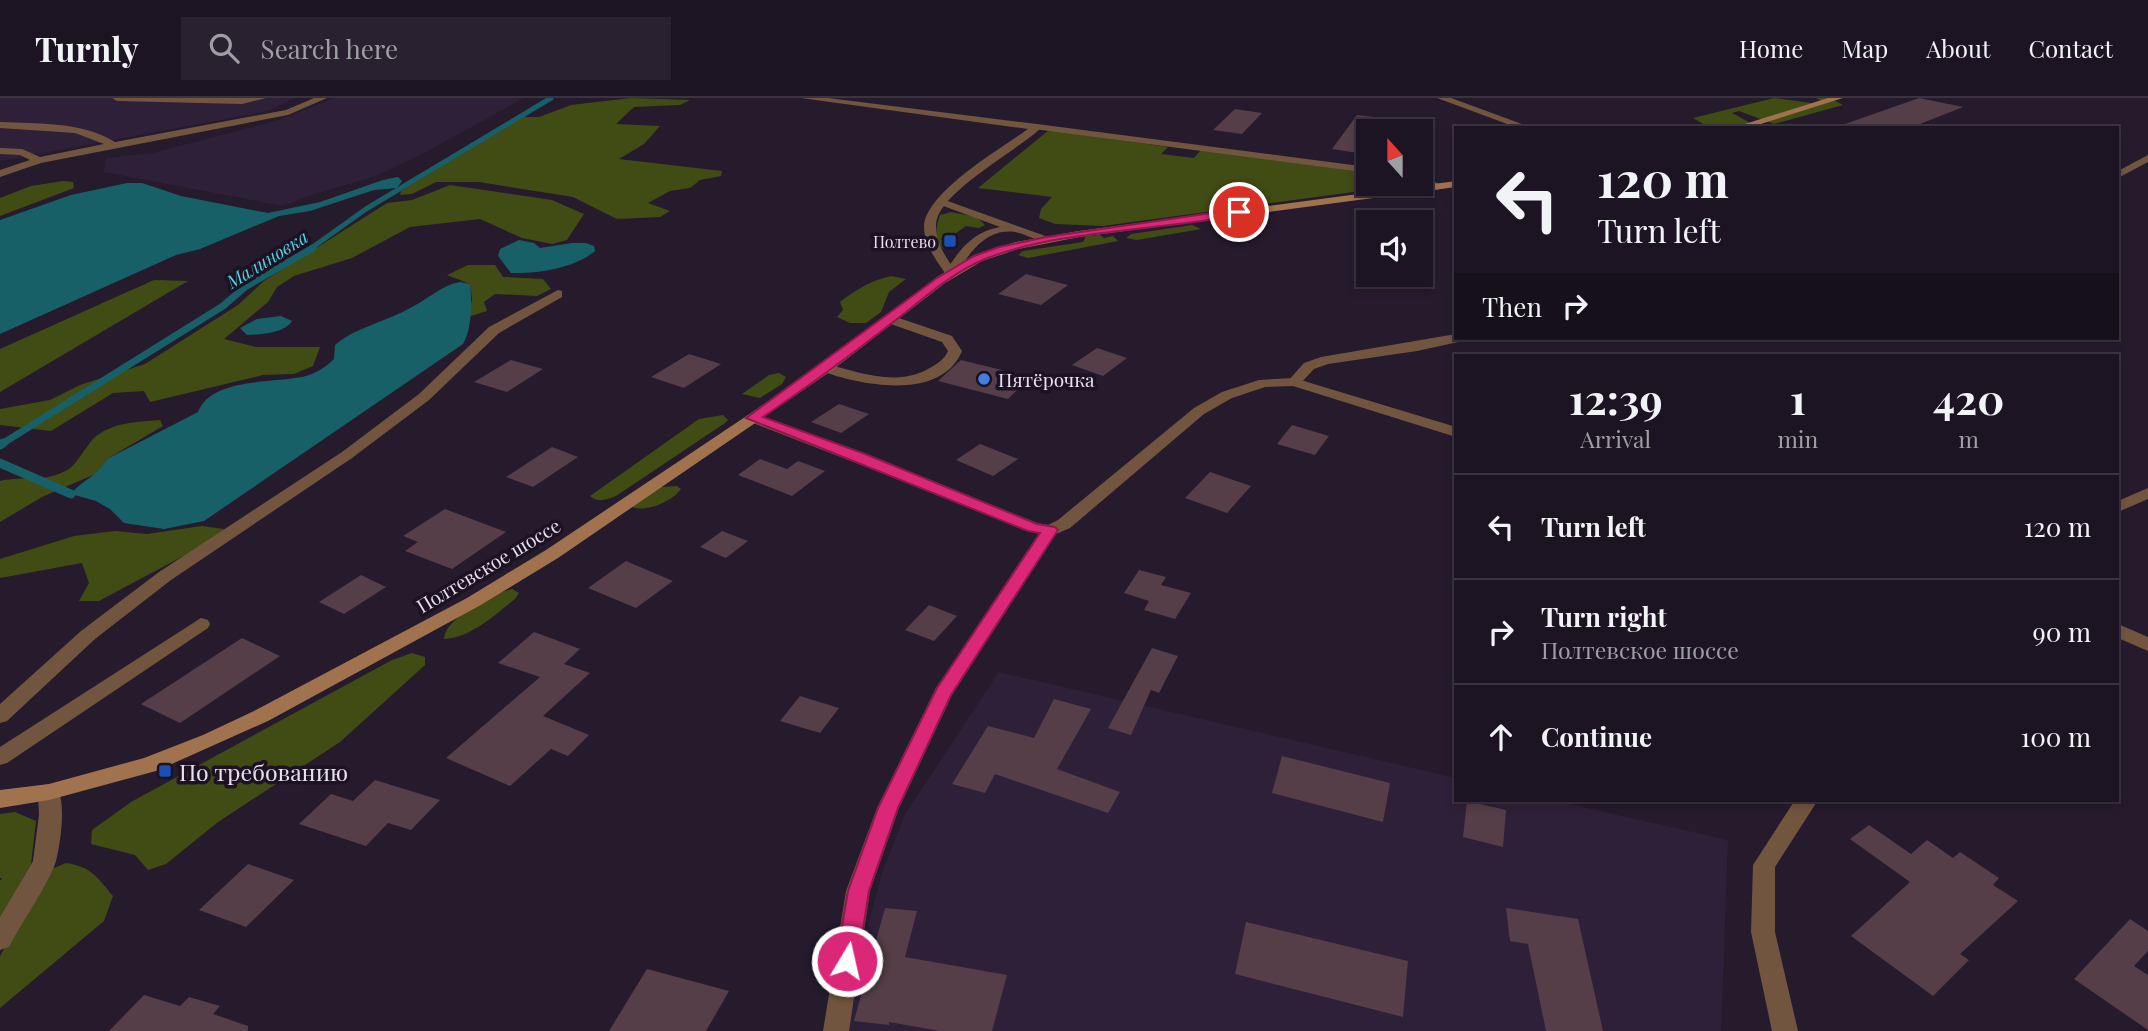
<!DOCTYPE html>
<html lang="en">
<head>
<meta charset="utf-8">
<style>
  body { margin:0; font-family:"Playfair Display",serif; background:#29212f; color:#f1f3f6; height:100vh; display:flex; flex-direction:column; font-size:26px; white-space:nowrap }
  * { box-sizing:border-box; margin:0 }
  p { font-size:23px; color:#a09ea5 }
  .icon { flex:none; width:38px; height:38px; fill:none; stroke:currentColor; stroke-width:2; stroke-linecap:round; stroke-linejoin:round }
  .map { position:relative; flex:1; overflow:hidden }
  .details { position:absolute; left:1454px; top:256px; width:665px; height:448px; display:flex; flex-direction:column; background:#1c1422; border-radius:0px; box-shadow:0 4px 10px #0003,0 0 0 2px #3a3340 }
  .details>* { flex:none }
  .banner { position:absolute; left:1454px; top:28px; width:665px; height:214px; border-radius:0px; box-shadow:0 4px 10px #0003,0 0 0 2px #3a3340; background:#1c1422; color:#f1f3f6; overflow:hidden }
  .needle { width:46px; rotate:339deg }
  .buttons { position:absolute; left:1356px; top:21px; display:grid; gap:14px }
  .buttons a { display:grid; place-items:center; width:77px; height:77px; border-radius:0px; background:#1c1422; box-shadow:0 4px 10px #0003,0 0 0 2px #3a3340; font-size:35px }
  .pin { position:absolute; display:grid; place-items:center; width:60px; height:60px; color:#fff; margin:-30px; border:4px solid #fff; border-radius:50%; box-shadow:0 2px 7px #0007 }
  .me { position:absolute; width:77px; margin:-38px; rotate:9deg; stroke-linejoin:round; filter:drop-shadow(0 0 5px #0008) }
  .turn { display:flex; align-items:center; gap:24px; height:147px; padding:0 28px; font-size:32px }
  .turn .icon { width:91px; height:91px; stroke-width:2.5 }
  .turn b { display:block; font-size:49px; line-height:60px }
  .then { display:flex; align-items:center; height:66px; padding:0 28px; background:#0003; gap:14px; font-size:26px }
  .eta { display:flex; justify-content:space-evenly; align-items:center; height:119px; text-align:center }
  .eta b { font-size:42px; font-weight:700; line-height:49px }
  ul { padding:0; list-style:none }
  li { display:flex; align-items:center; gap:21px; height:105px; padding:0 28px; border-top:2px solid #3a3340 }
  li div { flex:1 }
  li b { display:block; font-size:26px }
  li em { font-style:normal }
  header { display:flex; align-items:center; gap:42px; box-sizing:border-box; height:98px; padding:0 35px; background:#1c1422; border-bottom:2px solid #3a3340 }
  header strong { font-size:33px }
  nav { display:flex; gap:38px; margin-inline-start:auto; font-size:24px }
  .search { width:490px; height:63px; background:#29212f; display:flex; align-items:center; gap:18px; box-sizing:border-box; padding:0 24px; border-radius:0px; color:#a09ea5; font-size:26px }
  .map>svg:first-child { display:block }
</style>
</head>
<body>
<header>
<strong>Turnly</strong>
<div class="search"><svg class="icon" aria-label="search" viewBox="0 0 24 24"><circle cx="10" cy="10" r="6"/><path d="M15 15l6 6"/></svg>Search here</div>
<nav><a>Home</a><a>Map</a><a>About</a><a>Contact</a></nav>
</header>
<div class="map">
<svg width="2148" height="933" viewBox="0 0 2148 933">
  <rect width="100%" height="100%" fill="#251b2d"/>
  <!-- built -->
  <path fill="#2e2038" d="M0,0H295L268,13L0,63Z
    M334,0H524L426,54L376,78L308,98L283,108L104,74L106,60L153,55L279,22Z
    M999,574L1456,680V702H1552L1728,742L1721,933H841L881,778L905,716Z"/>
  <!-- green -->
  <path fill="#414b14" d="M631,0L690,2L680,7L634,9L616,26L660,28L644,46L619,61L722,73L721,78L700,82L690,90L670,93L648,105L670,113L660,119L617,121L573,99L479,84H436L412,96L400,97L401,93L522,19H539L571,7Z
    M1774,0L1818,6L1823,4L1816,0H1830L1843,7L1774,26L1739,13L1732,15L1760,30L1705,27L1693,20Z
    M1049,32L1168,49L1161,56L1194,60L1201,52L1368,75V86H1413L1103,128L1055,126L1039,120L1041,111L1052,99L978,90Z
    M63,83L73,84L74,90L0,118V100L31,88Z
    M450,87L552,102L584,116L567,142L552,146L522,140L480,121L410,129L352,160L294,178L277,189L268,204L224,241L256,249H320L313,268L294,276L263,277L150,304L144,293L113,295L51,333L0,327V311L50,302L80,287L145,266L238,207L264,183L387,105L412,102Z
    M951,114L977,119L985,127L979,130L966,128L945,143L952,145L943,151C933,141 936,129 940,117Z
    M1192,127L1201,131L1137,142L1126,140L1131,136Z
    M1100,137L1104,140L1113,138L1118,143L1028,160L1018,157L1023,153L1083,144L1086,138Z
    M468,167H495L503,179L543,181L551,191L537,198L495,196L484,204L487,213L468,219L472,201L470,186L447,177Z
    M891,178L906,181L889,194L881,214L866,225H850L837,219L843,212L840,204C857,191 870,183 891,178Z
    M154,182L188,183L0,294V251Z
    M779,275L786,279L782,286L760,300L742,296L769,277Z
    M723,317L728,322L725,325L616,398C606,402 598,405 590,398L699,321Z
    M160,322L163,328L107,361L100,374L42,399L0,424V383C24,377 44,386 69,371C78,364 85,350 93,341C111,324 137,324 160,322Z
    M677,388L681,391C672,404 642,417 628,407L661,389Z
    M202,428L224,431L217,440L99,503H79L89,485L82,465L0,480V461L74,438L115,433L147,436Z
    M512,491L519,495L515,501C493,518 472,539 444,541C445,520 493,495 512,491Z
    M412,555L425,559V567L340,644L218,724L166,766L148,772L135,757L91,746L92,732L131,704L392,562Z
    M15,714L36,723L31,766L0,820V783L2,780H0V716Z
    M66,765C92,769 97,779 113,798L104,823L0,910V858L49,772Z"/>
  <!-- water -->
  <path fill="#186068" d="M398,79L402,83L397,90L374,92L310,113L279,118L200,151L176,157L0,236V122L71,97L127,85H142L181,98L268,115L320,104L383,82Z
    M519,142L534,145L540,150L572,145H586L594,148L595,153C575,170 537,176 511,175L498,158L500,151Z
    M460,184L470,186C472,204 472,231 463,246L204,423L164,431L124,425L110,411L96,403L71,396C82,382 98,378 107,361L198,314C211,280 272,285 302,279C315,276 325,270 334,261L335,247C354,230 388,223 412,209C430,200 440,188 460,184Z
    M281,218L292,223C283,236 261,236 247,237L240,230L257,221Z"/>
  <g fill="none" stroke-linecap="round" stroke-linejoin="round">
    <!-- stream-far2 -->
    <path stroke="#186068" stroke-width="5" d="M310,151L366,111L551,0"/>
    <!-- stream-far1 -->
    <path stroke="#186068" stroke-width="7" d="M0,347L223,208L245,189L313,150"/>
    <!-- stream -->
    <path stroke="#186068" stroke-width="9" d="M0,347L3,345
      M0,365L71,396"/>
  </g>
  <!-- building -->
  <path fill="#553e47" d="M1919,0L1963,9L1910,30H1845V26Z
    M1235,11L1262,15L1242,36L1213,32Z
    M1357,17L1382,20L1373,33H1368V40L1358,55L1332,51Z
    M1026,176L1068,187L1041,207L998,196Z
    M1097,250L1127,260L1103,278L1072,267Z
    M689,256L721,266L684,290L651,279Z
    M511,262L543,271L507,294L474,284Z
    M961,262L1030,279L1008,301L938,283Z
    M839,306L869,316L841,335L811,324Z
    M1292,327L1329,338L1315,357L1277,346Z
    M980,346L1018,361L993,378L956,362Z
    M552,349L578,359L533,389L506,379Z
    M760,361L787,371L798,363L825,373L792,398L738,377Z
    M1210,374L1251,388L1227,415L1185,400Z
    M445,411L506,434L452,471L405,453L418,444L403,438Z
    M722,433L748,443L726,460L700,449Z
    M626,463L673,483L636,510L588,490Z
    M1139,472L1166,479L1161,487L1191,495L1175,521L1144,512L1149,503L1124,495Z
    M361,477L386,489L344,516L319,504Z
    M929,507L957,518L934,543L905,532Z
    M534,534L580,551L564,566L590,575L543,618L589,637L568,658L551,651L510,688L446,660L540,579L498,565Z
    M242,540L280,558L180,625L141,606Z
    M1152,550L1178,558L1159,595L1151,592L1131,637L1108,630Z
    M800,598L839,610L820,635L780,623Z
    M1054,601L1091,611L1057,671L1120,694L1108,715L995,676L985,695L952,686L988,628L1034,640Z
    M1282,658L1390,685L1383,724L1272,695Z
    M375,682L440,702L411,732L388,725L366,748L299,726L331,696L353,703Z
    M1467,703L1506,712L1503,749L1463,739Z
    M1869,727L1911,756L1927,742L1953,760L1960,754L1999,780L1993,787L2018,803L1960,856L1969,862L1933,898L1851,838L1910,784L1850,741Z
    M248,766L294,782L246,829L199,812Z
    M885,810L917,813L905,859L1007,877L992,933H940L889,924V927L854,923Z
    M1506,810L1578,821L1603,933H1546L1528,846L1510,843Z
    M2130,821L2148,833V853L2134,868L2148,877V932L2074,881Z
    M1246,824L1408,863L1403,919L1235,876Z
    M647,871L729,893L706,933H609Z
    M144,897L180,908L189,899L220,908L213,916L248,928V933H109Z"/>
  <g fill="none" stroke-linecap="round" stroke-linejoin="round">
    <!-- lane -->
    <path fill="#72553f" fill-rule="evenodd" d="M112,0H266L242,6L117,3Z
      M314,0H327L288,17L41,65L0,79V72L30,62L20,57L0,56V50L22,51L40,59L104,46L75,35L0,30V24C38,26 81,23 115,44L286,12Z
      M1037,26L1368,69V75L1034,31V27Z
      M2148,57V64L2118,80V73Z
      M1421,77L1441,87L1442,89L1437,92L1421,84Z
      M942,101L1051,140L1053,142L1047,145C1037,143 1026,136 1015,134C985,130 969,156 955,178H947L945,175C959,152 972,134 1000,129L938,106L937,104Z
      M558,192L562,193V199L499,235L429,302L352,360L171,482L95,541L7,623L0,625V606L81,533L159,474L342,354L419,296L489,229Z
      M890,217L952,238L962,253C941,304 860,287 821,273L819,270L826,266C859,274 895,289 928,271C937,266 944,262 948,253L942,244L885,224V218Z
      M1456,236V240H1465L1463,243L1417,253L1328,266L1314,271L1299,287H1289L1287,284L1304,265L1321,259Z
      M201,520L208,522L210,526L208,530L7,665L0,667V649Z"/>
    <!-- street -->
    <path fill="#72553f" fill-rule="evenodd" d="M801,0H828L1037,26L1042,29C1019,52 938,94 936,126C935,145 947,161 957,175L951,179L947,178C937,163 924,147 924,129C925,94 1002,50 1028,31Z
      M1437,0H1451L1533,30H1518Z
      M1294,280L1456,329V339L1293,288L1265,289L1232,300L1204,316L1070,430L1056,436L952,597L899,710L870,793L849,933H823L846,793L877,710L936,590L1039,436L748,323L746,320L748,317H758L865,356L1037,425L1048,427L1058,422L1194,310L1222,294L1259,282Z
      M2148,390V401L2118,414V403Z
      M2118,526L2148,539V553L2118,540Z
      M49,686L57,688C66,706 61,743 56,763C50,784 20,827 9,849L0,852V819L33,763L39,717L38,694L41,688Z
      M1795,702H1818L1775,769V834L1798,933H1772L1751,834L1753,767Z"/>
    <!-- secondary -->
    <path fill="#a1724e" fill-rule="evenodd" d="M1828,0H1843L1748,30H1732Z
      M1456,83V89L1079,139L1018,151L982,163L945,185L831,273L558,460L479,508L268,623L156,673L49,702L0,710V692L49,686L144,660L203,637L254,613L467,500L546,452L748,317L821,267L937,179L974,157L1016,144L1079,133Z"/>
  </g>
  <!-- route -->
  <path fill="#db2777" stroke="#8e194d" stroke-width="2" d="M1239,111L1243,112V116C1162,133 1061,131 985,161C949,176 919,205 888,228C847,260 806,290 763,319L865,356L1037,426L1055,429L1058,432L951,597L898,710L869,793L858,863L855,870L847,873L839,870L836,863L848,793L878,710L937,590L1040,435L1028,433L746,320L937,180L974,158L999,149L1046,139Z"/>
  <!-- markers -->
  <g fill="#1a4fb4" stroke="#1c1223" stroke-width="2.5">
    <rect x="943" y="136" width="14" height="14" rx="3.5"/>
    <rect x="158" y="666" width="14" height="14" rx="3.5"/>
  </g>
  <circle fill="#3f7fe0" stroke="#1c1223" stroke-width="2.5" cx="984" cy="281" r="7"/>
  <g text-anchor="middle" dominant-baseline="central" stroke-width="7" stroke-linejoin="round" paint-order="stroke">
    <!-- far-poi labels -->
    <g font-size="16" fill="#e7e0ed" stroke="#1c1223" text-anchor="end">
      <text x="936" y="143">Полтево</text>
    </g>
    <!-- far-water labels -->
    <g font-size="18" font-style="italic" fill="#50d6e4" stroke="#1c1223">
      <text transform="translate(267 161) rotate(-32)">Малиновка</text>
    </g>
    <!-- poi labels -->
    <g font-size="19" fill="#e7e0ed" stroke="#1c1223" text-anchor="start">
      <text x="998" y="281">Пятёрочка</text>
    </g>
    <!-- street labels -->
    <g font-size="19" fill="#e7e0ed" stroke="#1c1223">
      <text transform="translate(488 467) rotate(-31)">Полтевское шоссе</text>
    </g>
    <!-- near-poi labels -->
    <g font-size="23" fill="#e7e0ed" stroke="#1c1223" text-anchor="start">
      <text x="179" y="673">По требованию</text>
    </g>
  </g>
</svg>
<div class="buttons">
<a><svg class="needle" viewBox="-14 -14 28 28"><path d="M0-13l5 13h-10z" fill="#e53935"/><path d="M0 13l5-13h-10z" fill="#a09ea5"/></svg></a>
<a><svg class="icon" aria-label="sound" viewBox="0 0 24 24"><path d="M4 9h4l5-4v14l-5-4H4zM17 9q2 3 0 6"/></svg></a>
</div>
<div class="pin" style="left:1239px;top:114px;background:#d93025"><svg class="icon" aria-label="arrive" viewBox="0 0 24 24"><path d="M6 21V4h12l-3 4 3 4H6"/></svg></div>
<svg class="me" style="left:847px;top:863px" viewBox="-20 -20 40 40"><circle r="17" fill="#db2777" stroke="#fff" stroke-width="3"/><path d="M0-11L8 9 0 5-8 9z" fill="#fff"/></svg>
<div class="banner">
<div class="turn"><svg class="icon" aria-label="left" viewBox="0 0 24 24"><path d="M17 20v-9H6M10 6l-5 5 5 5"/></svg><div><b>120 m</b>Turn left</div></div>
<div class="then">Then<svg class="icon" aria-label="right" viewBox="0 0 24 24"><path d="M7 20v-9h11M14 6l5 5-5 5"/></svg></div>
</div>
<section class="details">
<div class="eta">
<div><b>12:39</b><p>Arrival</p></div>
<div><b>1</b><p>min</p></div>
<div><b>420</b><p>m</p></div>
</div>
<ul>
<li><svg class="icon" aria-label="left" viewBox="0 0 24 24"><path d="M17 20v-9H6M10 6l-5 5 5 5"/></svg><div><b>Turn left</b></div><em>120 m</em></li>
<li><svg class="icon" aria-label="right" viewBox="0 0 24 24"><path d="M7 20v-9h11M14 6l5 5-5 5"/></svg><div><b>Turn right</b><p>Полтевское шоссе</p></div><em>90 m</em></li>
<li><svg class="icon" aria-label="ahead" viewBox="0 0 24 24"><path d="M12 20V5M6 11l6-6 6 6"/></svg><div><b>Continue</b></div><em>100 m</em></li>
</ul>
</section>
</div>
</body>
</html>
